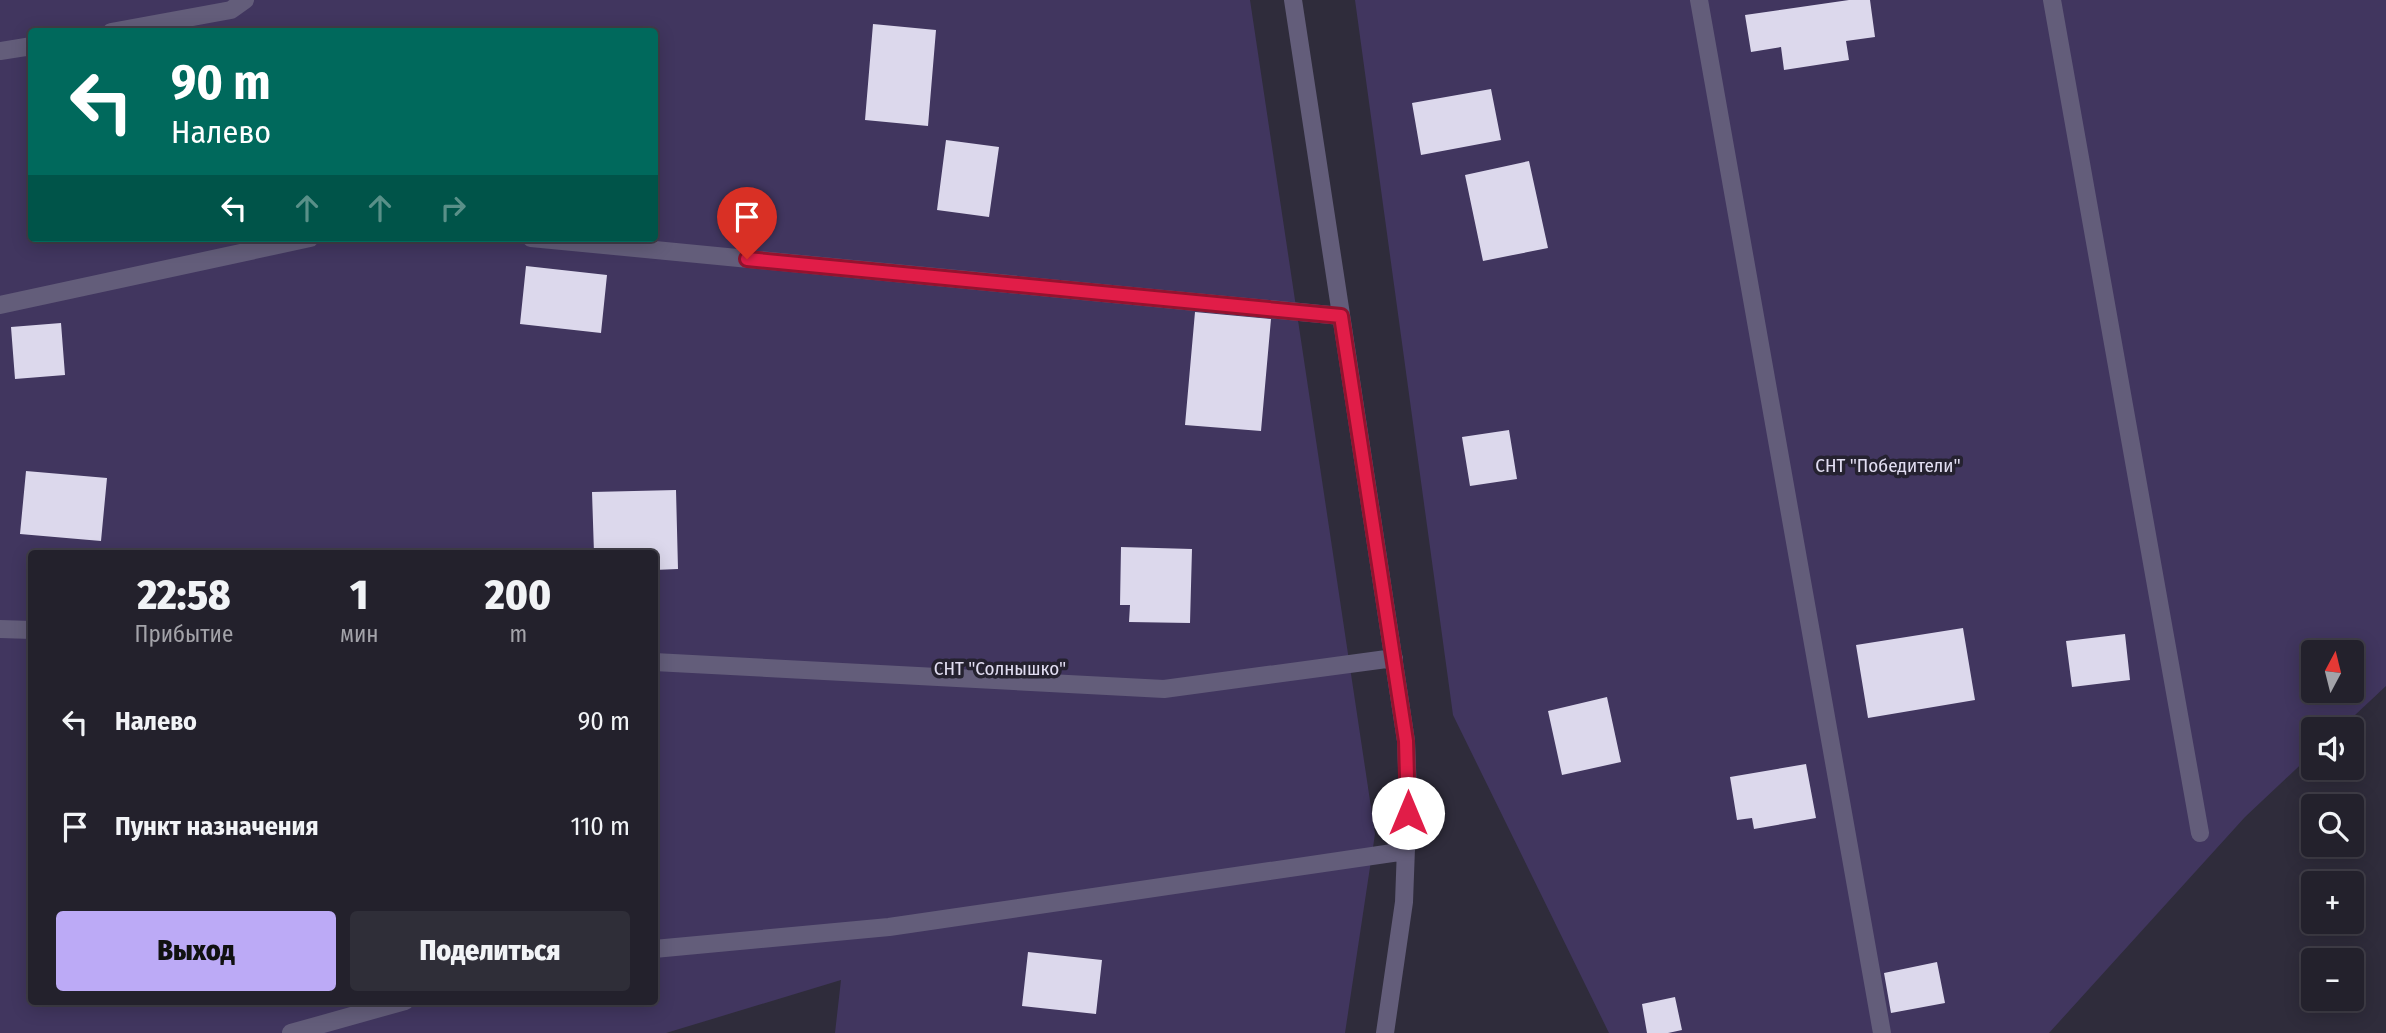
<!DOCTYPE html>
<html lang="ru">
<head>
<meta charset="utf-8">
<style>
  body { margin:0; font-family:"Fira Sans Condensed",sans-serif; background:#2f2e38; color:#f1f3f6; height:100vh; display:flex; flex-direction:column; font-size:26px; white-space:nowrap }
  * { box-sizing:border-box; margin:0 }
  p { font-size:23px; color:#a3a3a9 }
  .icon { flex:none; width:38px; height:38px; fill:none; stroke:currentColor; stroke-width:2; stroke-linecap:round; stroke-linejoin:round }
  .map { position:relative; flex:1; overflow:hidden }
  .drawer { position:absolute; left:28px; top:550px; width:630px; height:455px; display:flex; flex-direction:column; background:#23212c; border-radius:7px; box-shadow:0 4px 18px #0003,0 0 0 2px #403e48 }
  .drawer>* { flex:none }
  .banner { position:absolute; left:28px; top:28px; width:630px; height:214px; border-radius:7px; box-shadow:0 4px 18px #0003,0 0 0 2px #403e48; background:#00695c; color:#fff; overflow:hidden }
  .needle { width:46px; rotate:7deg }
  .controls { position:absolute; left:2301px; top:640px; display:grid; gap:14px }
  .controls a { display:grid; place-items:center; width:63px; height:63px; border-radius:7px; background:#23212c; box-shadow:0 4px 18px #0003,0 0 0 2px #403e48; font-size:35px }
  .pin { position:absolute; display:grid; place-items:center; width:60px; height:60px; color:#fff; margin:-72px -30px; border-radius:50% 50% 50% 0; rotate:-45deg; box-shadow:0 0 7px #0007 }
  .pin .icon { rotate:45deg }
  .me { position:absolute; width:77px; margin:-38px; rotate:0deg; stroke-linejoin:round; filter:drop-shadow(0 0 5px #0008) }
  .turn { display:flex; align-items:center; gap:24px; height:147px; padding:0 28px; font-size:32px }
  .turn .icon { width:91px; height:91px; stroke-width:2.5 }
  .turn b { display:block; font-size:49px; line-height:60px }
  .lanes { display:flex; align-items:center; height:66px; padding:0 28px; background:#0003; justify-content:center; gap:35px; direction:ltr }
  .lanes .off { opacity:.35 }
  .eta { display:flex; justify-content:space-evenly; align-items:center; height:119px; text-align:center }
  .eta b { font-size:42px; font-weight:800; line-height:49px }
  .cta { display:flex; gap:14px; margin-top:auto; padding:14px 28px }
  .cta a { flex:1; height:80px; border-radius:7px; background:#bcaaf6; color:#111; font-size:28px; font-weight:800; line-height:80px; text-align:center }
  .cta a+a { background:#2f2e38; color:#f1f3f6 }
  ul { padding:0; list-style:none }
  li { display:flex; align-items:center; gap:21px; height:105px; padding:0 28px }
  li div { flex:1 }
  li b { display:block; font-size:26px }
  li em { font-style:normal }
  .map>svg:first-child { display:block }
</style>
</head>
<body>
<div class="map">
<svg width="2386" height="1033" viewBox="0 0 2386 1033">
  <rect width="100%" height="100%" fill="#2f2c3b"/>
  <!-- green -->
  <path fill="#41365f" fill-rule="evenodd" d="M0,0H1250L1375,834L1345,1033H835L841,980L666,1033H0ZM32,32H654V238H32ZM32,553H654V1001H32Z
    M1355,0H2386V686L2339,730H2314L2313,753L2245,817L2049,1033H1609L1453,715ZM2314,653H2352V691H2314Z"/>
  <!-- building -->
  <path fill="#dcd8ec" d="M1849,0H1870L1875,37L1846,41L1849,60L1784,70L1781,47L1751,52L1745,15Z
    M873,24L936,30L928,126L865,120Z
    M1491,89L1501,140L1421,155L1412,103Z
    M946,140L999,147L989,217L937,210Z
    M1529,161L1548,248L1483,261L1465,175Z
    M526,266L607,275L601,333L520,324Z
    M1195,312L1271,319L1261,431L1185,425Z
    M61,323L65,375L15,379L11,327Z
    M1509,430L1517,479L1470,486L1462,437Z
    M26,471L107,478L101,541L20,534Z
    M676,490L678,569L654,570V553H594L592,492Z
    M1121,547L1192,549L1190,623L1129,622L1130,605H1120Z
    M1963,628L1975,700L1868,718L1856,645Z
    M2125,634L2130,680L2072,687L2066,641Z
    M1607,697L1621,762L1562,775L1548,711Z
    M1806,764L1816,818L1754,829L1752,818L1737,820L1730,777Z
    M1028,952L1102,960L1096,1014L1022,1006Z
    M1937,962L1945,1003L1891,1013L1884,973Z
    M1675,997L1682,1030L1668,1033H1647L1642,1004Z"/>
  <g fill="none" stroke-linecap="round" stroke-linejoin="round">
    <!-- street -->
    <path stroke="#635d7a" stroke-width="18" d="M1293,0L1406,741L1408,794L1404,902L1385,1033
      M1699,0L1882,1033
      M2052,0L2200,833
      M111,32L231,10L245,0
      M0,51L32,46
      M531,238L1341,316
      M0,305L310,238
      M0,629L32,630
      M654,662L1164,689L1394,658
      M654,949L889,927L1406,851
      M291,1033L405,1001"/>
  </g>
  <g fill="none" stroke-linecap="round" stroke-linejoin="round">
    <defs>
      <path id="route" d="M747,259L1341,316L1406,741L1408,813"/>
    </defs>
    <!-- route casing -->
    <use href="#route" stroke="#92132f" stroke-width="18"/>
    <!-- route -->
    <use href="#route" stroke="#e11d48" stroke-width="12"/>
  </g>
  <g text-anchor="middle" dominant-baseline="central" stroke-width="7" stroke-linejoin="round" paint-order="stroke">
    <!-- park labels -->
    <g font-size="19" fill="#e2def2" stroke="#252230">
      <text x="1888" y="465">СНТ "Победители"</text>
      <text x="1000" y="668">СНТ "Солнышко"</text>
    </g>
  </g>
</svg>
<div class="controls">
<a><svg class="needle" viewBox="-14 -14 28 28"><path d="M0-13l5 13h-10z" fill="#e53935"/><path d="M0 13l5-13h-10z" fill="#a3a3a9"/></svg></a>
<a><svg class="icon" aria-label="sound" viewBox="0 0 24 24"><path d="M4 9h4l5-4v14l-5-4H4zM17 9q2 3 0 6"/></svg></a>
<a><svg class="icon" aria-label="search" viewBox="0 0 24 24"><circle cx="10" cy="10" r="6"/><path d="M15 15l6 6"/></svg></a>
<a>+</a>
<a>−</a>
</div>
<div class="pin" style="left:747px;top:259px;background:#d93025"><svg class="icon" aria-label="arrive" viewBox="0 0 24 24"><path d="M6 21V4h12l-3 4 3 4H6"/></svg></div>
<svg class="me" style="left:1408px;top:813px" viewBox="-20 -20 40 40"><circle r="19" fill="#fff"/><path d="M0-13L10 11 0 6-10 11z" fill="#e11d48"/></svg>
<div class="banner">
<div class="turn"><svg class="icon" aria-label="left" viewBox="0 0 24 24"><path d="M17 20v-9H6M10 6l-5 5 5 5"/></svg><div><b>90 m</b>Налево</div></div>
<div class="lanes"><svg class="icon" aria-label="left" viewBox="0 0 24 24"><path d="M17 20v-9H6M10 6l-5 5 5 5"/></svg><svg class="icon off" aria-label="ahead" viewBox="0 0 24 24"><path d="M12 20V5M6 11l6-6 6 6"/></svg><svg class="icon off" aria-label="ahead" viewBox="0 0 24 24"><path d="M12 20V5M6 11l6-6 6 6"/></svg><svg class="icon off" aria-label="right" viewBox="0 0 24 24"><path d="M7 20v-9h11M14 6l5 5-5 5"/></svg></div>
</div>
<section class="drawer">
<div class="eta">
<div><b>22:58</b><p>Прибытие</p></div>
<div><b>1</b><p>мин</p></div>
<div><b>200</b><p>m</p></div>
</div>
<ul>
<li><svg class="icon" aria-label="left" viewBox="0 0 24 24"><path d="M17 20v-9H6M10 6l-5 5 5 5"/></svg><div><b>Налево</b></div><em>90 m</em></li>
<li><svg class="icon" aria-label="arrive" viewBox="0 0 24 24"><path d="M6 21V4h12l-3 4 3 4H6"/></svg><div><b>Пункт назначения</b></div><em>110 m</em></li>
</ul>
<div class="cta"><a>Выход</a><a>Поделиться</a></div>
</section>
</div>
</body>
</html>
